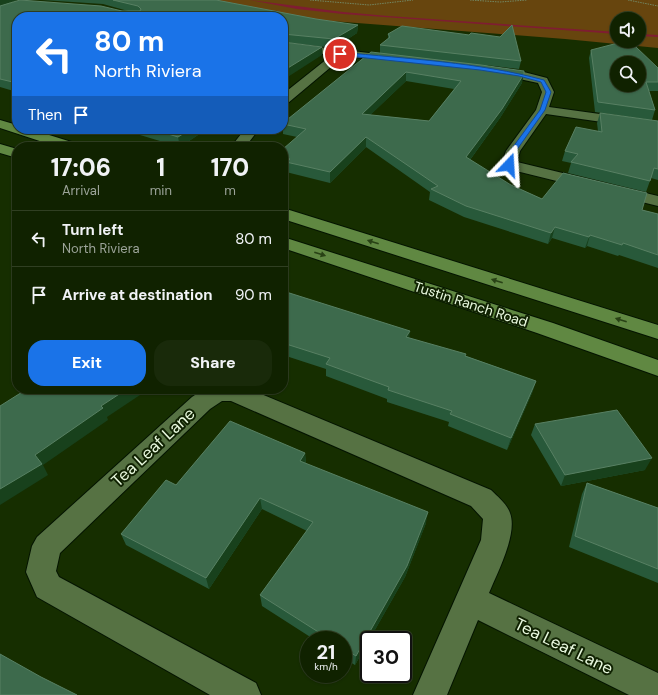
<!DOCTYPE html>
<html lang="en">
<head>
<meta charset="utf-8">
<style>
  body { margin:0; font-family:"DM Sans",sans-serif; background:#192a0a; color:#f1f3f6; height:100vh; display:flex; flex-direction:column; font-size:15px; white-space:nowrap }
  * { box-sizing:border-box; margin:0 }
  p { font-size:13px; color:#9ca499 }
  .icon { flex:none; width:22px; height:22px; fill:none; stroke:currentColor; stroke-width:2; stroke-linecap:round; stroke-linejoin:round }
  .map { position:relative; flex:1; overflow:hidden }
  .side { position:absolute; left:12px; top:142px; width:276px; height:252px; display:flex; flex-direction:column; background:#102200; border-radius:16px; box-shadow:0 1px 3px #0004,0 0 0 1px #303f22 }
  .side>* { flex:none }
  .top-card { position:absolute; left:12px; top:12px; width:276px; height:122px; border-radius:16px; box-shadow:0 1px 3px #0004,0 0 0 1px #303f22; background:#1a73e8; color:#fff; overflow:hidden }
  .buttons { position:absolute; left:610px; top:12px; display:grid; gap:8px }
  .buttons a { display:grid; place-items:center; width:36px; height:36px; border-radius:50%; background:#102200; box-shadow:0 1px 3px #0004,0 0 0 1px #303f22; font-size:20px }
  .speed { position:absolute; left:300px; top:631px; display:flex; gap:8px; font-size:20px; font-weight:700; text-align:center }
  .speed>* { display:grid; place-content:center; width:52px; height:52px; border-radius:50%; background:#102200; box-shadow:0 1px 3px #0004,0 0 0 1px #303f22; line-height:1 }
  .speed small { font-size:10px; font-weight:400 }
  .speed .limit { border:2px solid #111; border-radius:6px; background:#fff; color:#111 }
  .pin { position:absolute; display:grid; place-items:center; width:34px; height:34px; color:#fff; margin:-17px; border:2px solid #fff; border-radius:50%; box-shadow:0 1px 4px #0007 }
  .me { position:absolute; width:44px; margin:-22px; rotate:20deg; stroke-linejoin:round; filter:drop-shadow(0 0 3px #0008) }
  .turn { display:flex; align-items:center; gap:14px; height:84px; padding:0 16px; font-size:18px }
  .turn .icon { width:52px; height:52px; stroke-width:2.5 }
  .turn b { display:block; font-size:28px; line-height:34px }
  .then { display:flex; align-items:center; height:38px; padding:0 16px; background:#0003; gap:8px; font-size:15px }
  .eta { display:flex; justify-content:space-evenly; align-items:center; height:68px; text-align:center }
  .eta b { font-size:24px; font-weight:800; line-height:28px }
  .primary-button { display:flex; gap:8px; margin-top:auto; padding:8px 16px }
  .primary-button a { flex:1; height:46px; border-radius:16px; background:#1a73e8; color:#fff; font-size:16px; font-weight:800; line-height:46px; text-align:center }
  .primary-button a+a { background:#192a0a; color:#f1f3f6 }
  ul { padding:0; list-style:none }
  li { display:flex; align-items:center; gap:12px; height:56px; padding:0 16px; border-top:1px solid #303f22 }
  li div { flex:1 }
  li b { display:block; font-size:15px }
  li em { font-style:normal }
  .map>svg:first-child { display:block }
</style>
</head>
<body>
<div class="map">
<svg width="658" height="695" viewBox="0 0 658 695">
  <rect width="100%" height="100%" fill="#162e00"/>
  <!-- green -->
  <path fill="#67450e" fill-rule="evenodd" d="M203,0H658V48L565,39L318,20ZM617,19H639V41H617Z"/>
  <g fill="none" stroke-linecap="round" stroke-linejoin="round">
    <!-- stream -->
    <path fill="#7f1d32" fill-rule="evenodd" d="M250,0L343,12L388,16L617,32V34L343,14L297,9Z
      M639,34L658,35V37L639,36Z"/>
    <defs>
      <path id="street" d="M283,43L395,56L401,59L395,62L344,56L288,103L283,104V94L332,55L283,49Z
        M495,67L520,71L547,78L554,92L549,107L658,122V130L546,114L520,151L517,162L658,196V206L504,168L501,165L506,151L536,110L542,92L538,83L491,73L489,71L491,69Z
        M245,129H259L246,146H236L234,143Z
        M204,389H249L491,490C498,497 507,504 510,513C518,534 497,573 489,593L658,673V695H629L478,620L447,695H413L481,540L483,519L471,506L231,401H222L210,409L60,553L56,571L59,577L256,683L261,695H210L37,597L26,572L32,546L37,537L192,397Z"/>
      <path id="primary" d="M0,120L17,125V129H30L78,144L80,147H58L0,128Z
        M0,144L17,149V158L0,153Z
        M283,208L658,325V339L283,219Z
        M283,237L553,323L658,360V376L537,333L283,248Z"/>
    </defs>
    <!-- street casing -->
    <use href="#street" stroke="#041400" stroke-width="2"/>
    <!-- primary casing -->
    <use href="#primary" stroke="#041400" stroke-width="2"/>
    <!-- path -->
    <path stroke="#738762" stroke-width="1" stroke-dasharray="1.5 1" stroke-linecap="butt" d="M310,0L369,5L413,0
      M470,0L500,2L527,0
      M628,0L658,6"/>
    <!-- street -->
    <use href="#street" fill="#567243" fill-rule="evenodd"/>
    <!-- primary -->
    <use href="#primary" fill="#608842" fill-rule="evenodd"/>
  </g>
  <!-- wall -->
  <path fill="#28593a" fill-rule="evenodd" d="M0,0H17L2,6L128,11L103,4L42,0H216L316,19L358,25L357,33L334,48L283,42V17H17V92L0,87Z
    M388,34L521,61L519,69L486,65L522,83L500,118L470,160L511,185L542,199L642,210L658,214V268L619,255L618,256L587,246L585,248L552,238L548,244L464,217L429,200L430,192L366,147L330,183L286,172V168L283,167V157L297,137L283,134V123L380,53V45L388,39ZM406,81L454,89L429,121L370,115Z
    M591,50L658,68V91H649L655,110L652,120L595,112L589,58Z
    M600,113L658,121V180L651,178L646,192L568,173L571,163L562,161L565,151L598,131L597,123Z
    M120,129H207L180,147Z
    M283,284L284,291L409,338L466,356L536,381L532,393L507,450L448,426L449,422L387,402V399L326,376V369L283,355Z
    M535,424L645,470L561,486L531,435Z
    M305,453L306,464L426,523L405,577L355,665L343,658V640H315L262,606L260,595L307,531L262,509L209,589L126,545L121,534L176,485Z
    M587,483L658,508V583L569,547L582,494Z"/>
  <!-- shaded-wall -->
  <path fill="#18411c" d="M0,0H17L0,6Z
    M358,25L357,33L334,48V39Z
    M322,47V55L283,80V71Z
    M406,72V81L361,124L362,114Z
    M524,74L522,83L500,118L464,168L466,157Z
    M191,129H207L180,147L178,137Z
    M366,137V147L330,183V172Z
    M555,227L552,238L548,244L551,233Z
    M590,235L587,246L585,248L589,237Z
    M410,331L409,342L406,337Z
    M536,381L532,393L507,450L511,438Z
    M127,389H149L107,417L108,420L43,465L48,475L0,505V489L35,455L101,406Z
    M305,453L306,465L300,461Z
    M652,458L645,470L561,486L565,475Z
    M260,498L262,509L209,589L206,578Z
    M428,512L426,523L405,577L355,665L356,656Z"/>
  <!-- building -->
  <path fill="#3d6a4c" stroke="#588063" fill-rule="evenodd" d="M20,0L101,6L122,11H140L141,9L138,6L113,0H216L316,19L358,25L334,39L283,34V17H17V83L0,79V6Z
    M512,25L521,61L380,45L390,37L388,34L402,26L462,34L469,35L471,33L500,37Z
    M283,42L322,47L283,71Z
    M618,43L631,48L636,47L658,68V82H646L655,110L598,102L591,50ZM617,63H639V85H617Z
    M371,52L481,65L524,71V74L502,109L466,157L511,185L542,199L563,173L647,193L642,210L658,214V255L623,243L622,245L590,235L589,237L555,227L551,233L466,206L431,189L438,186L366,137L330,172L286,162L290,159L283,157V149L306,129L283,124V123ZM406,72L461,81L429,121L362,114Z
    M600,113L658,121V169L654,168L650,181L571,162L578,154L565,151L576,127L602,132Z
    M152,129H191L178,137Z
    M283,291L410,331L406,337L466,354L465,356L536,381L511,438L450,414L452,411L388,390L389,387L326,364L330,358L283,343Z
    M27,389H127L101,406L103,408L35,455L42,464L0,489V406Z
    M617,410L652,458L565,475L535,424Z
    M230,421L305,453L300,461L428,512L407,566L356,656L343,648V640H331L260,595L313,522L260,498L206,578L121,534L166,480L176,485Z
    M587,483L658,508V569L575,536Z
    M0,654L41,677L77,695H0Z"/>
  <!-- one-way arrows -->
  <defs><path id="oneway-solid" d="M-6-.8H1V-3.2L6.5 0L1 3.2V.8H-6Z"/></defs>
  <g fill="#284115">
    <use href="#oneway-solid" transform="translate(373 242) rotate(-162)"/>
    <use href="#oneway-solid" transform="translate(320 254) rotate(18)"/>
    <use href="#oneway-solid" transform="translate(497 281) rotate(-162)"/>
    <use href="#oneway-solid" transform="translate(621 320) rotate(-162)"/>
  </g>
  <!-- route -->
  <path fill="#1a73e8" stroke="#114b97" d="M340,52C408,59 478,62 544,80L551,92L545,110L516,151L512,165L509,167L506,165L510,151L540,110L546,92L541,82L519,76L480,70L338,55Z"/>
  <g text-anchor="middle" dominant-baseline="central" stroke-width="4" stroke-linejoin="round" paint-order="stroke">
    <!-- street labels -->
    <g font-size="14" fill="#e8f8de" stroke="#102202">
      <text transform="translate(471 304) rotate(18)">Tustin Ranch Road</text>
    </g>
    <!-- near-street labels -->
    <g font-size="17" fill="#e8f8de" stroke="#102202">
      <text transform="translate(153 447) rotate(-43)">Tea Leaf Lane</text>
      <text transform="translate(564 646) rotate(26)">Tea Leaf Lane</text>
    </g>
  </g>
</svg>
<div class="buttons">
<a><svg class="icon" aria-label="sound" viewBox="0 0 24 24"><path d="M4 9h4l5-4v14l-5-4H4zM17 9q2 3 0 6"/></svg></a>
<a><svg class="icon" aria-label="search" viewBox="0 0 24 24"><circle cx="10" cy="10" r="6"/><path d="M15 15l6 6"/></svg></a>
</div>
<div class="speed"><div>21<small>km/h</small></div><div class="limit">30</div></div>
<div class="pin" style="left:340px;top:54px;background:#d93025"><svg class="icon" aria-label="arrive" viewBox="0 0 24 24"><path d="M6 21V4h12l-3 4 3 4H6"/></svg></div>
<svg class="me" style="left:509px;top:165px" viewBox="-20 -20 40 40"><path d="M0-17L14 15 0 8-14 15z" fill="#1a73e8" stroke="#fff" stroke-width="4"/></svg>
<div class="top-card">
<div class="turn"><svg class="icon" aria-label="left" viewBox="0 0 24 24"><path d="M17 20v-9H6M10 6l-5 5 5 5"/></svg><div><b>80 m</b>North Riviera</div></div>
<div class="then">Then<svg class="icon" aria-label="arrive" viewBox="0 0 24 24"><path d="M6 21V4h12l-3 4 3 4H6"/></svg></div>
</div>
<section class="side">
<div class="eta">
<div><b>17:06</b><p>Arrival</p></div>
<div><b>1</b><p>min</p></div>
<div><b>170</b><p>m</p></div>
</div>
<ul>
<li><svg class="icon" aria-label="left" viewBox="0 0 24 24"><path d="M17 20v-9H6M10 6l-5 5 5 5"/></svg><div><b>Turn left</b><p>North Riviera</p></div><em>80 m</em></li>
<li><svg class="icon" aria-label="arrive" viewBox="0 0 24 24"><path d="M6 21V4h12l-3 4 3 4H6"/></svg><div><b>Arrive at destination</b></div><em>90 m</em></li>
</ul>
<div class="primary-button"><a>Exit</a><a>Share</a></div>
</section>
</div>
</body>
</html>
